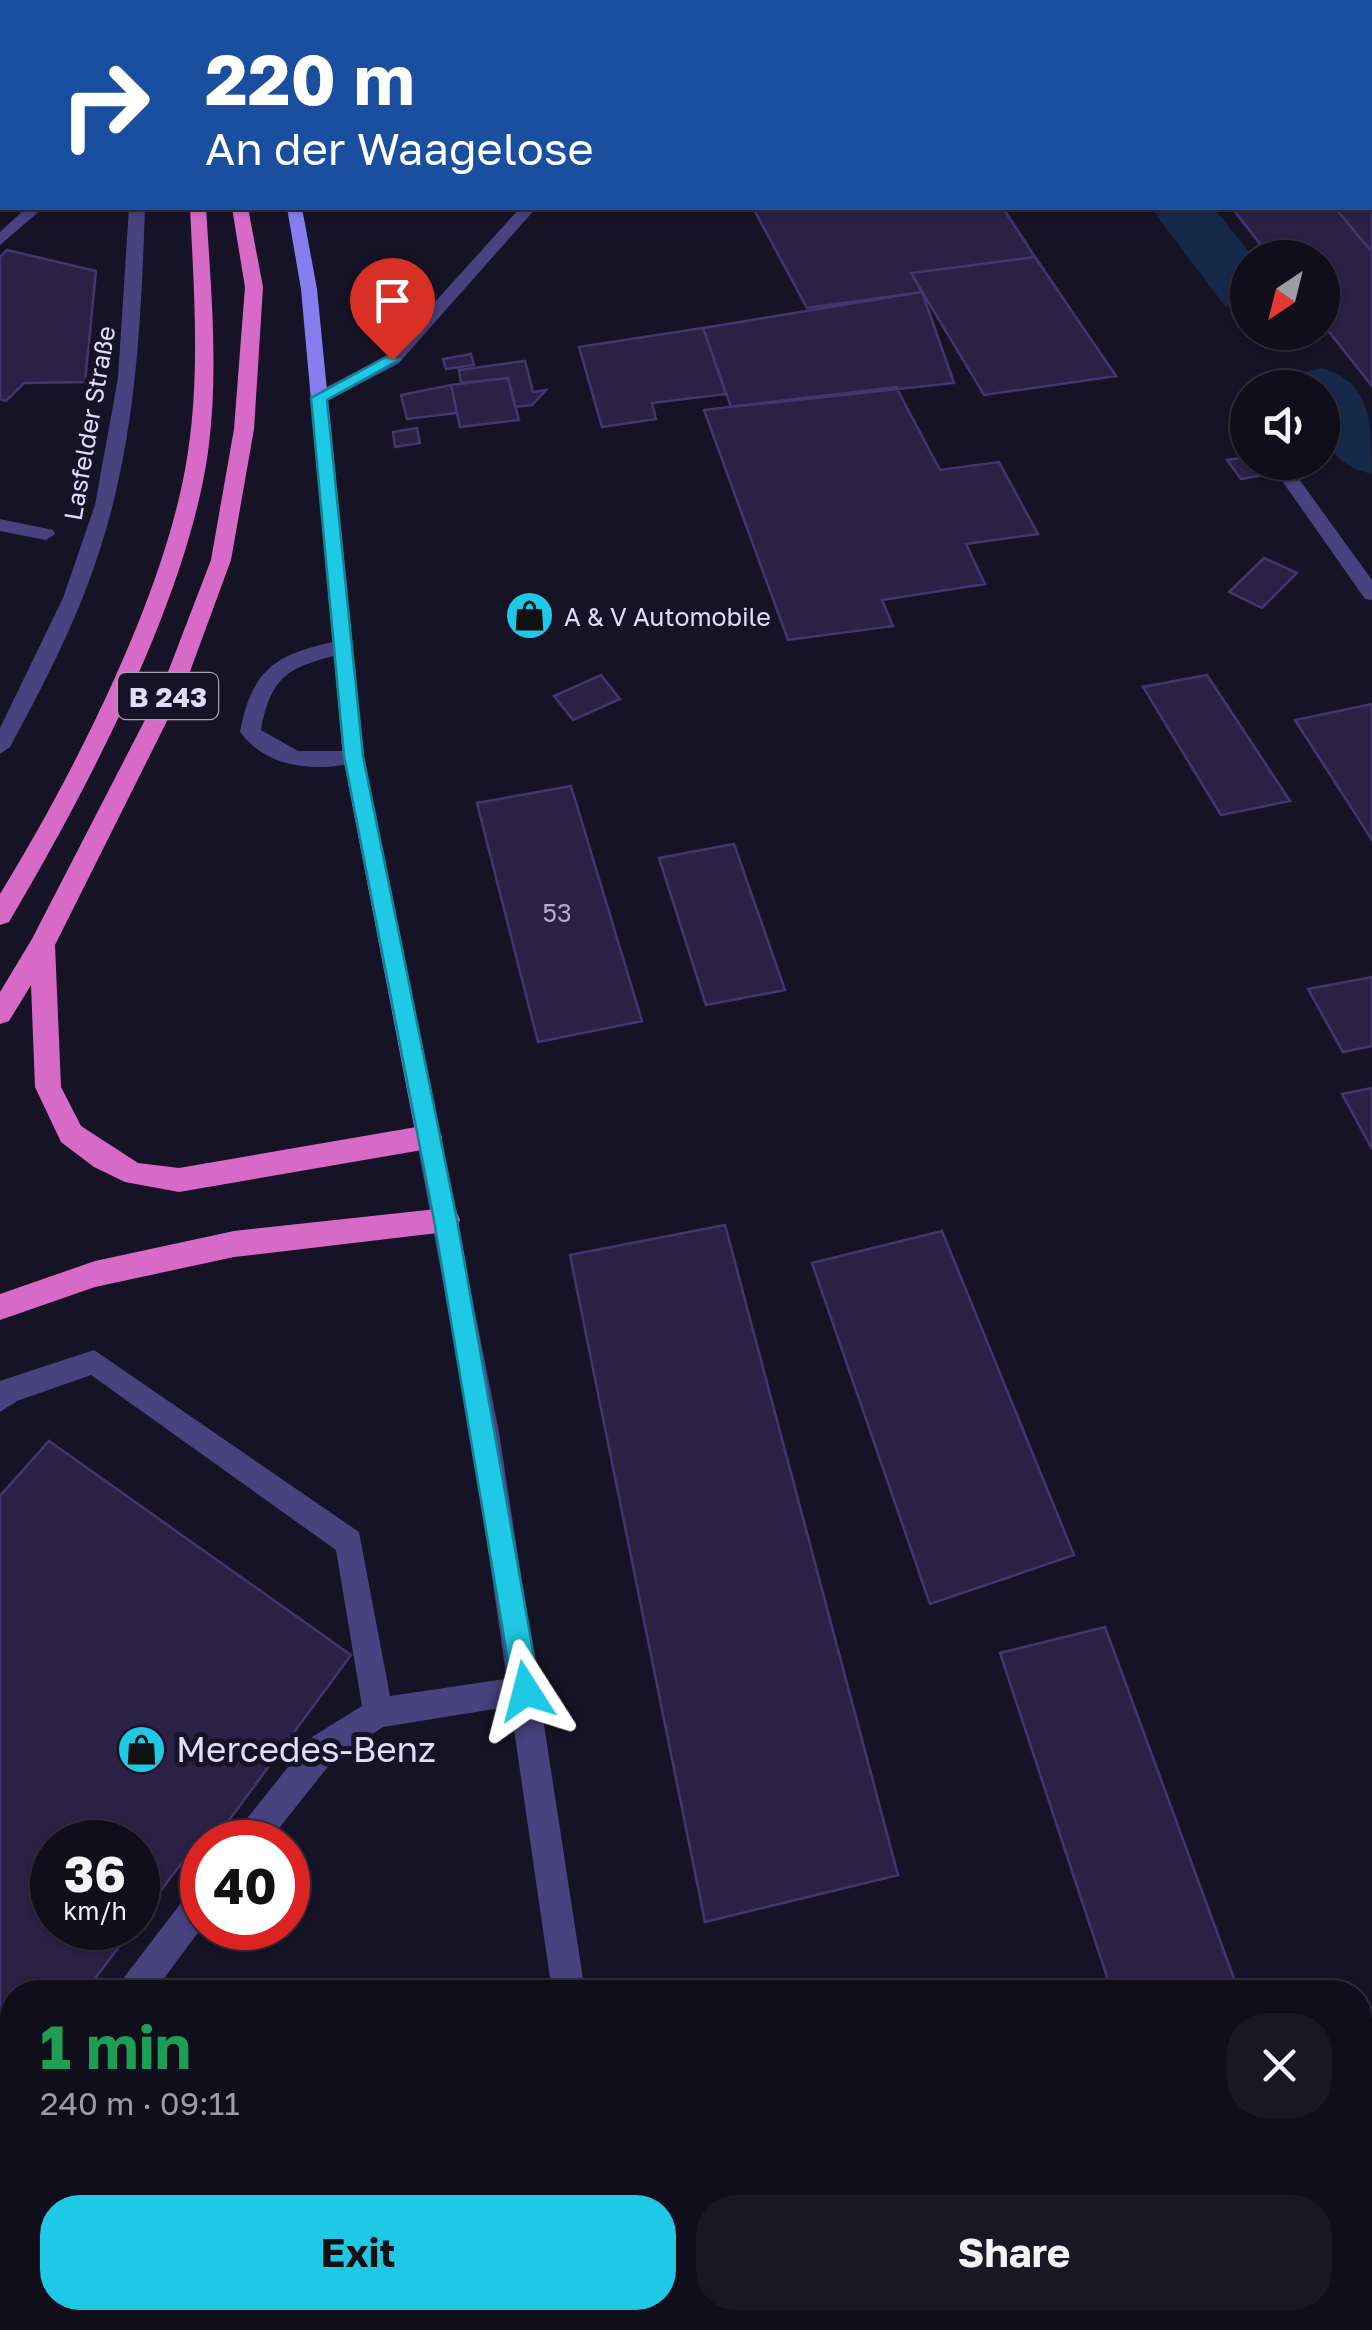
<!DOCTYPE html>
<html lang="en">
<head>
<meta charset="utf-8">
<style>
  body { margin:0; font-family:"Golos Text",sans-serif; background:#1a1725; color:#f1f3f6; height:100vh; display:flex; flex-direction:column; font-size:38px; white-space:nowrap }
  * { box-sizing:border-box; margin:0 }
  p { font-size:32px; color:#9c9ca3 }
  .icon { flex:none; width:55px; height:55px; fill:none; stroke:currentColor; stroke-width:2; stroke-linecap:round; stroke-linejoin:round }
  .map { position:relative; flex:1; overflow:hidden }
  .details { position:absolute; left:0px; top:1980px; width:1372px; height:350px; display:flex; flex-direction:column; background:#110e1c; border-radius:40px 40px 0 0; box-shadow:0 2px 8px #0004,0 0 0 2px #302e3b }
  .details>* { flex:none }
  .banner { position:absolute; left:0px; top:0px; width:1372px; height:210px; box-shadow:0 2px 8px #0004,0 0 0 2px #302e3b; background:#1a4fa0; color:#fff; overflow:hidden }
  .needle { width:65px; rotate:215deg }
  .fabs { position:absolute; left:1230px; top:240px; display:grid; gap:20px }
  .fabs a { display:grid; place-items:center; width:110px; height:110px; border-radius:50%; background:#110e1c; box-shadow:0 2px 8px #0004,0 0 0 2px #302e3b; font-size:50px }
  .speed { position:absolute; left:30px; top:1820px; display:flex; gap:20px; font-size:50px; font-weight:700; text-align:center }
  .speed>* { display:grid; place-content:center; width:130px; height:130px; border-radius:50%; background:#110e1c; box-shadow:0 2px 8px #0004,0 0 0 2px #302e3b; line-height:1 }
  .speed small { font-size:25px; font-weight:400 }
  .speed .limit { border:15px solid #d22; background:#fff; color:#111 }
  .pin { position:absolute; display:grid; place-items:center; width:85px; height:85px; color:#fff; margin:-102px -42px; border-radius:50% 50% 50% 0; rotate:-45deg; box-shadow:0 0 10px #0007 }
  .pin .icon { rotate:45deg }
  .me { position:absolute; width:110px; margin:-55px; rotate:351deg; stroke-linejoin:round; filter:drop-shadow(0 0 8px #0008) }
  .turn { display:flex; align-items:center; gap:35px; height:210px; padding:0 40px; font-size:45px }
  .turn .icon { width:130px; height:130px; stroke-width:2.5 }
  .turn b { display:block; font-size:70px; line-height:85px }
  .round { display:grid; place-items:center; flex:none; width:105px; height:105px; border-radius:40px; background:#1a1725 }
  .head { display:flex; align-items:center; justify-content:space-between; height:170px; padding:0 40px }
  h1 { font-size:60px; font-weight:700; line-height:75px; color:#1e9e55 }
  .button { display:flex; gap:20px; margin-top:auto; padding:20px 40px }
  .button a { flex:1; height:115px; border-radius:40px; background:#1fc8e4; color:#111; font-size:40px; font-weight:700; line-height:115px; text-align:center }
  .button a+a { background:#1a1725; color:#f1f3f6 }
  .map>svg:first-child { display:block }
</style>
</head>
<body>
<div class="map">
<svg width="1372" height="2330" viewBox="0 0 1372 2330">
  <rect width="100%" height="100%" fill="#171326"/>
  <g fill="none" stroke-linecap="round" stroke-linejoin="round">
    <!-- river -->
    <path fill="#17294b" fill-rule="evenodd" d="M993,0H1047L1049,2H995Z
      M1151,208H1214L1254,258H1248V311L1225,306Z
      M1322,368C1372,383 1372,424 1372,474C1322,461 1322,433 1322,388H1289L1298,374Z"/>
  </g>
  <!-- building -->
  <path fill="#2a2145" stroke="#43366e" stroke-width="2.5" d="M728,0H913L915,2H729Z
    M1076,0H1274L1277,2H1078Z
    M1274,0H1362L1365,2H1277Z
    M1370,194H1372V252L1335,208H1370Z
    M753,208H1003L1035,257L911,273L922,292L807,308Z
    M1232,208H1335L1372,252V386L1322,323V258H1271Z
    M7,250L96,271L85,382L24,383L6,401L0,399V257Z
    M1035,257L1116,376L984,395L911,273Z
    M402,266L406,291L418,290L424,315L372,322L363,271Z
    M922,292L954,383L731,407L703,328Z
    M703,328L726,394L652,403L656,419L602,427L579,347Z
    M471,354L474,365L446,369L443,359Z
    M525,361L533,392L546,390L532,405L515,407L508,378L461,383L459,370Z
    M508,378L519,420L460,427L451,385Z
    M451,385L457,413L407,419L401,395Z
    M896,387L940,470L999,462L1038,534L966,544L985,584L882,600L893,626L788,640L704,410Z
    M417,428L420,443L395,447L393,432Z
    M1248,457V462H1255L1264,475L1241,479L1227,460Z
    M1264,558L1297,573L1262,608L1229,592Z
    M601,675L620,699L573,720L554,696Z
    M1207,675L1290,801L1221,815L1143,687Z
    M1372,704V840L1295,720Z
    M571,786L642,1021L538,1042L477,803Z
    M734,844L785,990L706,1005L659,858Z
    M1372,977V1046L1343,1052L1308,989Z
    M1372,1088V1149L1342,1094Z
    M725,1225L898,1875L705,1922L570,1255Z
    M942,1231L1074,1555L930,1604L812,1263Z
    M49,1441L351,1655L213,1842H202V1856L192,1849L138,1921V1842H52V1928H133L85,1992H12V2017L0,2007V1496Z
    M1105,1627L1239,1992H1112L1000,1653Z"/>
  <g fill="none" stroke-linecap="round" stroke-linejoin="round">
    <!-- service -->
    <path fill="#48437f" fill-rule="evenodd" d="M26,208H43L0,245V232Z
      M520,208H536L398,364L325,402H313V394L386,356Z
      M1287,469L1293,471L1372,580V600L1365,599L1278,475Z
      M0,519L53,530L55,534L46,540L0,531Z
      M94,1350L359,1532L390,1696L526,1676L537,1680L541,1691L537,1702L383,1727L334,1759L268,1842H232L237,1831L312,1737L362,1706L336,1550L91,1375L17,1401L0,1412V1381Z
      M202,1885V1927L154,1992H118L122,1980L191,1890Z
      M12,2140V2187L0,2193V2145Z"/>
    <!-- minor -->
    <path fill="#48437f" fill-rule="evenodd" d="M132,0H146L147,2H134Z
      M129,208H145C141,322 136,437 101,546C79,617 45,682 10,747L0,754V728L63,598L95,505L118,378Z
      M341,640L348,642V652C294,667 272,669 261,730L298,751H360V761C319,773 267,769 240,732C253,665 278,654 341,640Z"/>
    <!-- tertiary -->
    <path fill="#48437f" fill-rule="evenodd" d="M428,1127L437,1130L440,1137L499,1432L585,1992H552L471,1432L416,1137L419,1130Z
      M512,2318H548L545,2330H509Z"/>
    <!-- secondary -->
    <path fill="#867eef" fill-rule="evenodd" d="M250,0H264L265,2H252Z
      M287,208H302L317,289L363,756L440,1137L437,1144H419L416,1137L343,756L301,289Z"/>
    <!-- trunk -->
    <path fill="#d86ac7" fill-rule="evenodd" d="M171,0H185V2H171Z
      M206,0H220V2H206Z
      M190,208H206C211,289 219,372 208,452C187,601 85,793 9,922L0,925V894C73,775 168,590 188,452C200,372 194,289 190,208Z
      M232,208H248L263,287L254,429L231,560L185,685L55,945L61,1087L81,1126L138,1163L179,1168L428,1125L438,1129L442,1137L438,1145L428,1149L179,1192L125,1182L94,1167L61,1142L35,1087L31,985L9,1021L0,1024V992L32,939L163,685L211,560L234,429L245,287Z
      M446,1208L456,1211L460,1220L456,1229L446,1232L234,1257L95,1287L0,1320V1294L95,1261L234,1231Z"/>
  </g>
  <!-- route -->
  <path fill="#1fc8e4" stroke="#148294" stroke-width="2.5" d="M386,357L399,360L327,400L363,756L457,1220L540,1691L536,1701L526,1705L517,1701L513,1691L434,1220L344,756L311,398Z"/>
  <!-- icons -->
  <defs>
    <symbol id="shop-disc" viewBox="-11 -11 22 22"><circle r="9.5" fill="#1fc8e4" stroke="#171326"/><path d="M-5-2.5h2.3a2.7 3.5 0 0 1 5.4 0H5L5.5 6h-11ZM-1.5-2.5h3a1.5 2.3 0 0 0-3 0Z" fill="#111"/></symbol>
  </defs>
  <g fill-rule="evenodd">
    <use href="#shop-disc" x="502" y="588" width="55" height="55"/>
    <use href="#shop-disc" x="114" y="1722" width="55" height="55"/>
  </g>
  <g text-anchor="middle" dominant-baseline="central" stroke-width="10" stroke-linejoin="round" paint-order="stroke">
    <!-- far-street labels -->
    <g font-size="25" fill="#e1dcfb" stroke="#171326">
      <text transform="translate(89 423) rotate(-80)">Lasfelder Straße</text>
    </g>
    <!-- far-poi labels -->
    <g font-size="25" fill="#e1dcfb" stroke="#171326" text-anchor="start">
      <text x="564" y="616">A &amp; V Automobile</text>
    </g>
    <!-- number labels -->
    <g font-size="25" fill="#b3adce">
      <text x="557" y="912">53</text>
    </g>
    <!-- shield labels -->
    <rect fill="#171326" stroke="#a4a0bb" stroke-width="2.5" x="118" y="673" width="100" height="46" rx="8"/>
    <g font-size="28" font-weight="bold" fill="#e1dcfb">
      <text x="168" y="696">B 243</text>
    </g>
    <!-- near-poi labels -->
    <g font-size="35" fill="#e1dcfb" stroke="#171326" text-anchor="start">
      <text x="176" y="1749">Mercedes-Benz</text>
    </g>
  </g>
</svg>
<div class="fabs">
<a><svg class="needle" viewBox="-14 -14 28 28"><path d="M0-13l5 13h-10z" fill="#e53935"/><path d="M0 13l5-13h-10z" fill="#9c9ca3"/></svg></a>
<a><svg class="icon" aria-label="sound" viewBox="0 0 24 24"><path d="M4 9h4l5-4v14l-5-4H4zM17 9q2 3 0 6"/></svg></a>
</div>
<div class="speed"><div>36<small>km/h</small></div><div class="limit">40</div></div>
<div class="pin" style="left:392px;top:360px;background:#d93025"><svg class="icon" aria-label="arrive" viewBox="0 0 24 24"><path d="M6 21V4h12l-3 4 3 4H6"/></svg></div>
<svg class="me" style="left:526px;top:1691px" viewBox="-20 -20 40 40"><path d="M0-17L14 15 0 8-14 15z" fill="#1fc8e4" stroke="#fff" stroke-width="4"/></svg>
<div class="banner">
<div class="turn"><svg class="icon" aria-label="right" viewBox="0 0 24 24"><path d="M7 20v-9h11M14 6l5 5-5 5"/></svg><div><b>220 m</b>An der Waagelose</div></div>
</div>
<section class="details">
<div class="head"><div><h1>1 min</h1><p>240 m · 09:11</p></div><a class="round"><svg class="icon" aria-label="close" viewBox="0 0 24 24"><path d="M6 6l12 12M18 6L6 18"/></svg></a></div>
<div class="button"><a>Exit</a><a>Share</a></div>
</section>
</div>
</body>
</html>
